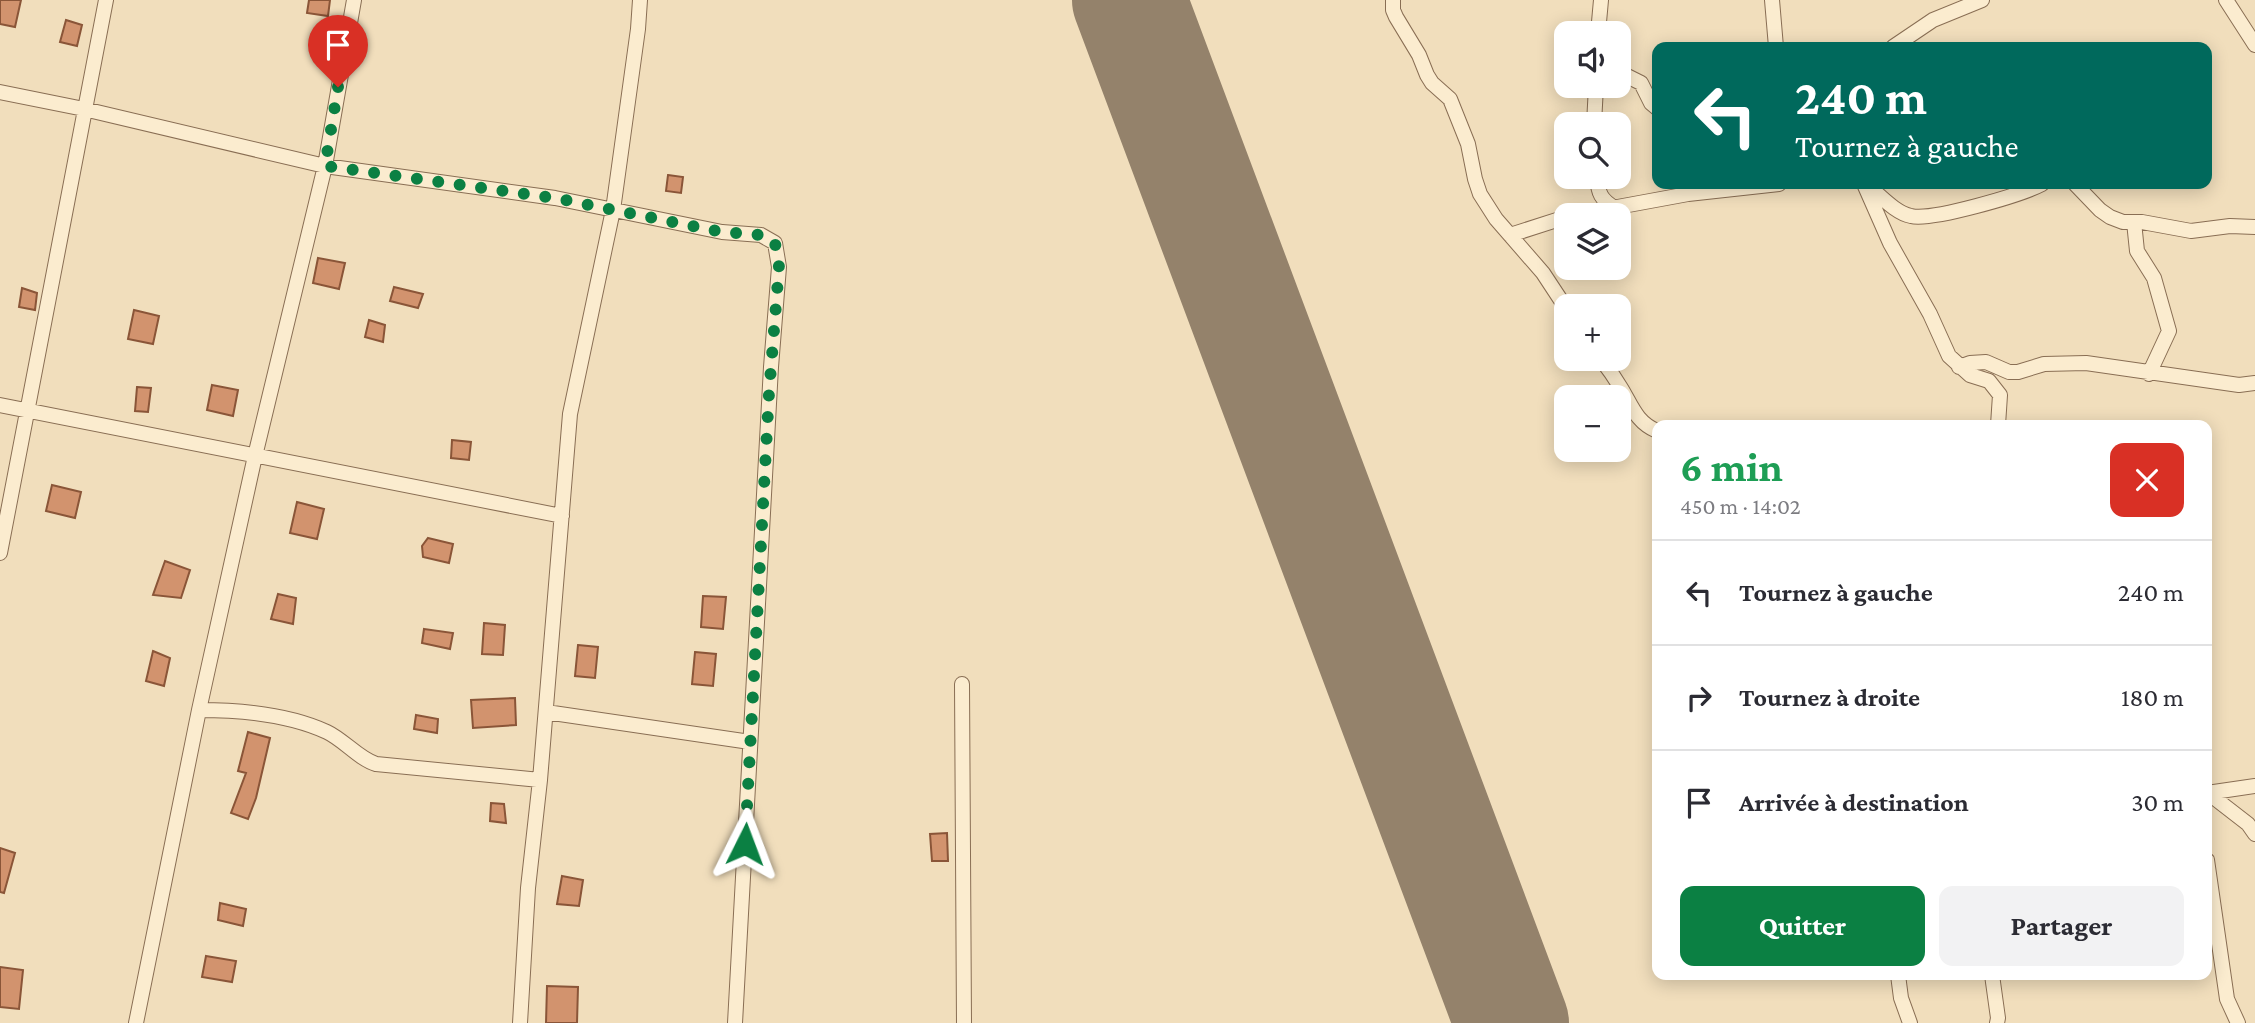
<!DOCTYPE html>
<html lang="fr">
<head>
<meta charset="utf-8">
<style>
  body { margin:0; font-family:"Crimson Pro",serif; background:#f2f2f3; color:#2b2b33; height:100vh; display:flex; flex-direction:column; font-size:26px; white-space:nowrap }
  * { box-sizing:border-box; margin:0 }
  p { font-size:23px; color:#7c7c81 }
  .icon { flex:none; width:38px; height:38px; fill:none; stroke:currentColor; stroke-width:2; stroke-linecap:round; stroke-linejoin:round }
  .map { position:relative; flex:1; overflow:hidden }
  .details { position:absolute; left:1652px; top:420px; width:560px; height:560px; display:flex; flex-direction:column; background:#fff; border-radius:14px; box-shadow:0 4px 18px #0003 }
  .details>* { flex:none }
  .guide { position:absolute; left:1652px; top:42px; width:560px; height:147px; border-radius:14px; box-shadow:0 4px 18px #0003; background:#00695c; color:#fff; overflow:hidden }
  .buttons { position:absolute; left:1554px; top:21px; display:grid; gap:14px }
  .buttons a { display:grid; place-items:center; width:77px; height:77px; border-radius:14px; background:#fff; box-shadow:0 4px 18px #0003; font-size:35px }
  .pin { position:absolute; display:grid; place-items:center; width:60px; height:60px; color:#fff; margin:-72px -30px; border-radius:50% 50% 50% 0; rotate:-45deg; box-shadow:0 0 7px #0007 }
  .pin .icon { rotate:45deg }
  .me { position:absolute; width:77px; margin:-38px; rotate:3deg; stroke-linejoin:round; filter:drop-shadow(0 0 5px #0008) }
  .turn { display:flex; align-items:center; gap:24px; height:147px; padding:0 28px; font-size:32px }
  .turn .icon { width:91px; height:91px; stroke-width:2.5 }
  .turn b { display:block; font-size:49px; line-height:60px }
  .round { display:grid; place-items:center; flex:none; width:74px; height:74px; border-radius:14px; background:#f2f2f3 }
  .headline { display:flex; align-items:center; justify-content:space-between; height:119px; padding:0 28px }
  h1 { font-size:42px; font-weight:700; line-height:52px; color:#1e9e55 }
  .button { display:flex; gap:14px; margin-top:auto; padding:14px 28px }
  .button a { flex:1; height:80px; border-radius:14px; background:#0b8043; color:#fff; font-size:28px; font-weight:700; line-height:80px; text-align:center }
  .button a+a { background:#f2f2f3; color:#2b2b33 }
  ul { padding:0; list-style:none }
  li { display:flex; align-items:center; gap:21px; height:105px; padding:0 28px; border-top:2px solid #e1e1e2 }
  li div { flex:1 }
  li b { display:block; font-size:26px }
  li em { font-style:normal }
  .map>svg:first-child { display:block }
</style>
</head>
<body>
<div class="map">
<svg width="2255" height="1023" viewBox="0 0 2255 1023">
  <rect width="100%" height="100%" fill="#f1debc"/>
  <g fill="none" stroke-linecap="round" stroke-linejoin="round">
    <!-- runway -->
    <path stroke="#94826b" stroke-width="114" d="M1129,0L1512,1023"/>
  </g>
  <!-- building -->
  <path fill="#d2936e" stroke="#8a5538" stroke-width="2" d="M0,0H21L15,27L0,24Z
    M309,0H330L328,16L307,13Z
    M66,20L82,25L77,46L60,42Z
    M668,175L683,177L681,193L666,191Z
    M318,258L345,263L339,289L313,283Z
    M394,287L423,294L418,308L390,301Z
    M22,288L37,293L35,310L19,307Z
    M134,310L159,316L153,344L128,339Z
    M369,320L385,325L383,342L365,337Z
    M212,385L238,390L233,416L207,410Z
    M137,387L151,388L148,412L135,411Z
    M452,440L471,442L469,460L451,458Z
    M52,485L81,492L75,518L46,511Z
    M297,502L324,509L317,539L290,533Z
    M428,538L453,544L449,563L423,557L422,546Z
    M165,561L190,570L181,598L153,595Z
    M278,594L296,598L293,624L271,619Z
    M703,596L726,597L723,629L701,627Z
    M484,623L505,625L503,655L482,654Z
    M424,629L453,633L450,649L422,643Z
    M578,645L598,647L595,678L575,676Z
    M153,651L170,658L164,686L146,681Z
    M695,652L716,654L713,686L692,684Z
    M515,698L516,725L473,728L471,700Z
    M416,715L438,719L437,733L414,729Z
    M248,732L270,738L256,798L248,819L231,813L246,773L238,771Z
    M491,803L504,804L506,823L490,821Z
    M947,833L948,861H932L930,834Z
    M0,848L15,853L4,893L0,892Z
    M562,876L583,880L579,906L557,904Z
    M220,903L246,909L243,926L218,920Z
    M206,956L236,961L232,982L202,977Z
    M0,967L23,970L19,1009L0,1007Z
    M547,986L578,987L577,1023H546Z"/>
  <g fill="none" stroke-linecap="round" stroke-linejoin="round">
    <defs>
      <path id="street" d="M1393,0V10L1396,17L1419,55L1427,75L1432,83L1450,99L1468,144L1475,179L1480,194L1496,219L1543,273L1566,308
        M1772,0L1776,47
        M2226,0L2255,45
        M1598,33L1601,0
        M1893,47L1933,20L1982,0
        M1619,72L1641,83L1651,103L1657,108
        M0,92L84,109L325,166L555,198L722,232L761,235L775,243L779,267L771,367L735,1023
        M1594,124L1596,86
        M1597,177C1598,193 1601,200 1615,208
        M1864,184L1890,243L1930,314L1949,356L1970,375L1989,381L2000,395L1998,425
        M2075,184L2100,210L2110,217L2123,222H2142L2191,231L2230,226L2255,227
        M1867,185C1880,195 1895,213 1911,216C1932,221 2021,195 2042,184
        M1574,215L1688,194L1779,184
        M2134,222L2137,251L2154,278L2169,331L2149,374
        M1510,235L1566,217
        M1601,359C1608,368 1615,378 1621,388C1632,406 1636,422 1657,431
        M1959,367L1970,363L1986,362L2009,372H2018L2044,364L2086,363L2239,385L2255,383
        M0,405L562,516
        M0,553L106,0
        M962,684L964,1023
        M199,710C241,710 288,714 327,732C344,740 359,759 376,764L540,780
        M546,712L750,742
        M2207,793L2255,786
        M2208,793L2248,824L2255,834
        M2207,860L2227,999L2238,1023
        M1898,975L1901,998L1910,1023
        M1992,975L1998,1018L1997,1023
        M136,1023L199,710L255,456L325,166L354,0
        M520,1023L528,888L540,780L570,414L613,210L638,29L640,0"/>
    </defs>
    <!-- street casing -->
    <use href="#street" stroke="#896e54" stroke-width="16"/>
    <!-- street -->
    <use href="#street" stroke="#fbeccf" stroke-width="14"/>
  </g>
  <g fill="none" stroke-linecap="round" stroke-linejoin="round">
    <!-- route -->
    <path stroke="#0b8043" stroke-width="12" stroke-dasharray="0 21.6" d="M338,87L325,166L555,198L722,232L761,235L775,243L779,267L769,393L745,844"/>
  </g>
</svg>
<div class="buttons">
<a><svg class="icon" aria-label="sound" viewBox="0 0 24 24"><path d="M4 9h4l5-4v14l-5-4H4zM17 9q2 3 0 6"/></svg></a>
<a><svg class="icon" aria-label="search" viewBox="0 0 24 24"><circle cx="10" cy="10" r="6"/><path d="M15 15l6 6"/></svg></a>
<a><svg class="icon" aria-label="layers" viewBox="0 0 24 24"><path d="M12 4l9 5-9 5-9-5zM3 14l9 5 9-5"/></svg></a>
<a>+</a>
<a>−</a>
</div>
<div class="pin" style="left:338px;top:87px;background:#d93025"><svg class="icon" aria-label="arrive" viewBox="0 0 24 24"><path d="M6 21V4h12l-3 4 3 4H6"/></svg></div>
<svg class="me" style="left:745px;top:844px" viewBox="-20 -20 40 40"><path d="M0-17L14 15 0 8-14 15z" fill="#0b8043" stroke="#fff" stroke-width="4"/></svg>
<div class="guide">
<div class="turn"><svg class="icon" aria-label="left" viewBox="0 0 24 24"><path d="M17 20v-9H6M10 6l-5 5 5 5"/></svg><div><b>240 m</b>Tournez à gauche</div></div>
</div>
<section class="details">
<div class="headline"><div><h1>6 min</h1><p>450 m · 14:02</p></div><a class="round" style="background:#d93025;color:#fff"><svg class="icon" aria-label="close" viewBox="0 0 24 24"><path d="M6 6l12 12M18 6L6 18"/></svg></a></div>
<ul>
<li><svg class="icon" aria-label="left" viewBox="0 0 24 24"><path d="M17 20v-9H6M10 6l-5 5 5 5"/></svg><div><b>Tournez à gauche</b></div><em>240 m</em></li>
<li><svg class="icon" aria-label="right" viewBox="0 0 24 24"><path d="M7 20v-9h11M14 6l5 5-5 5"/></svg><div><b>Tournez à droite</b></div><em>180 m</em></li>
<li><svg class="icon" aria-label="arrive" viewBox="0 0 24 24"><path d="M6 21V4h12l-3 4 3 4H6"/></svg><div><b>Arrivée à destination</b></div><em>30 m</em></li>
</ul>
<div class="button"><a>Quitter</a><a>Partager</a></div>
</section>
</div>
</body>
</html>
